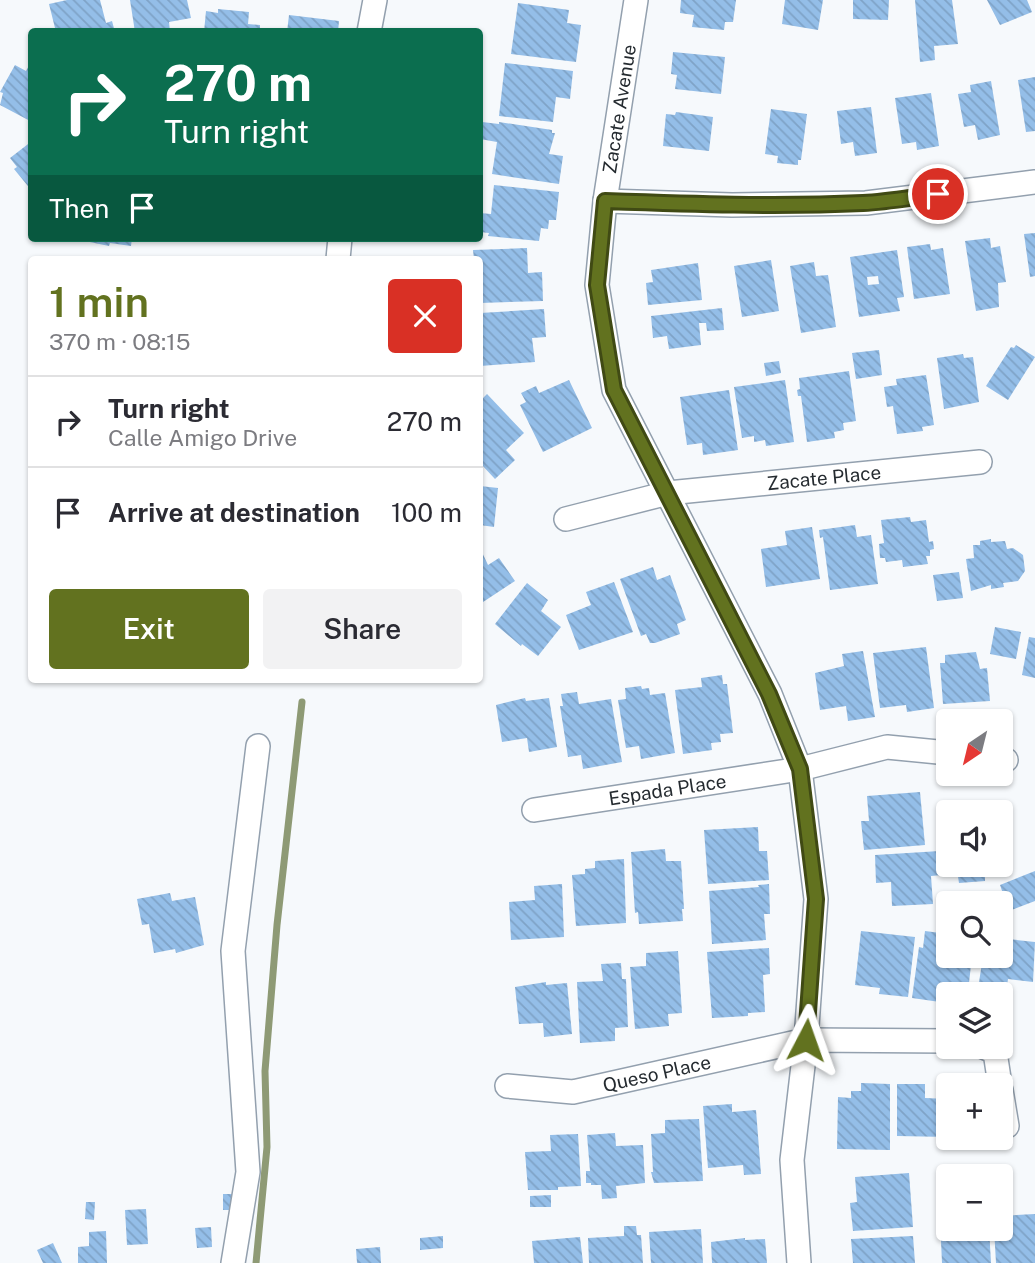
<!DOCTYPE html>
<html lang="en">
<head>
<meta charset="utf-8">
<style>
  body { margin:0; font-family:"Public Sans",sans-serif; background:#f2f2f3; color:#2b2b33; height:100vh; display:flex; flex-direction:column; font-size:26px; white-space:nowrap }
  * { box-sizing:border-box; margin:0 }
  p { font-size:23px; color:#7c7c81 }
  .icon { flex:none; width:38px; height:38px; fill:none; stroke:currentColor; stroke-width:2; stroke-linecap:round; stroke-linejoin:round }
  .map { position:relative; flex:1; overflow:hidden }
  .side { position:absolute; left:28px; top:256px; width:455px; height:427px; display:flex; flex-direction:column; background:#fff; border-radius:7px; box-shadow:0 2px 5px #0004 }
  .side>* { flex:none }
  .top-card { position:absolute; left:28px; top:28px; width:455px; height:214px; border-radius:7px; box-shadow:0 2px 5px #0004; background:#0b6e4f; color:#fff; overflow:hidden }
  .needle { width:46px; rotate:215deg }
  .buttons { position:absolute; left:936px; top:709px; display:grid; gap:14px }
  .buttons a { display:grid; place-items:center; width:77px; height:77px; border-radius:7px; background:#fff; box-shadow:0 2px 5px #0004; font-size:35px }
  .pin { position:absolute; display:grid; place-items:center; width:60px; height:60px; color:#fff; margin:-30px; border:4px solid #fff; border-radius:50%; box-shadow:0 2px 7px #0007 }
  .me { position:absolute; width:77px; margin:-38px; rotate:4deg; stroke-linejoin:round; filter:drop-shadow(0 0 5px #0008) }
  .turn { display:flex; align-items:center; gap:24px; height:147px; padding:0 21px; font-size:32px }
  .turn .icon { width:91px; height:91px; stroke-width:2.5 }
  .turn b { display:block; font-size:49px; line-height:60px }
  .then { display:flex; align-items:center; height:66px; padding:0 21px; background:#0003; gap:14px; font-size:26px }
  .round { display:grid; place-items:center; flex:none; width:74px; height:74px; border-radius:7px; background:#f2f2f3 }
  .headline { display:flex; align-items:center; justify-content:space-between; height:119px; padding:0 21px }
  h1 { font-size:42px; font-weight:600; line-height:52px; color:#62721f }
  .cta { display:flex; gap:14px; margin-top:auto; padding:14px 21px }
  .cta a { flex:1; height:80px; border-radius:7px; background:#62721f; color:#fff; font-size:28px; font-weight:600; line-height:80px; text-align:center }
  .cta a+a { background:#f2f2f3; color:#2b2b33 }
  ul { padding:0; list-style:none }
  li { display:flex; align-items:center; gap:21px; height:91px; padding:0 21px; border-top:2px solid #e1e1e2 }
  li div { flex:1 }
  li b { display:block; font-size:26px }
  li em { font-style:normal }
  .map>svg:first-child { display:block }
</style>
</head>
<body>
<div class="map">
<svg width="1035" height="1263" viewBox="0 0 1035 1263">
  <defs>
    <pattern id="building-back-hatch" width="6" height="6" patternUnits="userSpaceOnUse" patternTransform="scale(1.75)"><rect width="6" height="6" fill="#94bee8"/><path d="M-1 5l2 2M0 0l6 6M5-1l2 2" fill="none" stroke="#7fa3c7"/></pattern>
  </defs>
  <rect width="100%" height="100%" fill="#f6f9fc"/>
  <g fill="none" stroke-linecap="round" stroke-linejoin="round">
    <!-- stream -->
    <path stroke="#8e9a75" stroke-width="7" d="M256,1263L267,1147L265,1071L277,925L302,702"/>
  </g>
  <!-- building -->
  <path fill="url(#building-back-hatch)" fill-rule="evenodd" d="M67,0H100L106,23L112,21L115,32H56L49,4Z
    M130,0H187L191,18L169,22L170,32H135Z
    M681,0H736L733,22H725L724,30L692,27L694,15L680,13Z
    M785,0H823L818,30L782,24Z
    M853,0H889L888,20L853,19Z
    M915,0H952L958,44L934,46L935,60L920,62Z
    M987,0H1027L1032,12L1000,25Z
    M518,3L569,10L567,23L581,25L576,62L511,54Z
    M218,9L249,12L248,24L260,25V32H204L206,11L218,13Z
    M289,15L339,21L338,32H287Z
    M673,52L725,57L721,94L675,89L677,75L671,74Z
    M32,60V122L0,105L3,93L0,92L15,65L26,71Z
    M505,63L573,71L570,99L556,97L553,122L499,116Z
    M1035,77V131L1026,132L1018,80Z
    M991,81L1000,135L978,140L975,125L964,127L958,94L971,92L970,85Z
    M931,93L939,146L917,150L916,142L902,144L895,98Z
    M871,107L877,153L855,156L853,142L841,144L837,111Z
    M771,109L807,114L801,160H798V165L777,163L778,156L765,154Z
    M676,112L713,117L709,151L663,146L666,114L675,115Z
    M482,122L499,124V122L552,130V133H555L549,154L563,156L559,184L492,174L497,142L480,139Z
    M32,141V191L14,169L17,167L10,158Z
    M494,185L559,192L556,220H549L548,229L541,228L539,241L488,236L489,233L480,232V213L491,214Z
    M1035,233V276L1030,277L1024,234Z
    M81,238H132L131,246L110,243L109,246L80,240Z
    M990,238L991,248L1000,246L1006,282L998,283L999,307L976,311L965,241Z
    M930,244L931,250L943,248L950,294L914,299L907,247Z
    M527,248L528,273L542,272L543,301L480,303V259H474L473,250Z
    M897,250L904,297L897,298L900,311L859,317L850,257ZM878,276L879,284L868,285L867,277Z
    M771,260L779,311L742,317L734,266Z
    M814,262L816,276L828,275L836,327L801,333L790,266Z
    M698,263L702,300L648,305L646,283L653,282L651,270Z
    M722,308L724,330L707,331L706,323H699L701,345L669,349L667,336L653,338L651,316Z
    M544,309L546,337L532,338L535,362L480,366V313Z
    M1016,345L1035,357L1008,400L986,386L1011,347L1014,348Z
    M879,350L882,375L856,379L852,353Z
    M963,354L964,358L973,357L979,402L944,409L937,358Z
    M779,361L781,373L766,376L764,363Z
    M849,371L856,421L843,423L844,430L834,432L835,438L807,442L801,396H798L797,390L800,389L799,378Z
    M926,375L934,425L922,427L923,431L897,434L893,406L887,407L884,387L897,385L896,379Z
    M569,380L592,428L543,452L520,405L526,402L521,393L536,386L539,393Z
    M785,380L794,442L766,446L765,440L754,442V436L742,438L734,387Z
    M729,390L738,450L703,455L702,443L687,445L680,397Z
    M487,394L524,433L506,450L515,460L495,479L480,463V401Z
    M480,486L498,488L494,527L480,525Z
    M910,517L911,522L926,520L929,542L933,541L934,549L930,550V556H926L928,564L903,567L902,560L886,562L885,558H880L879,544L884,543L881,520Z
    M855,525L857,537L871,535L878,584L830,590L823,537L820,538L819,530Z
    M812,527L820,579L766,587L761,549L787,545L785,531Z
    M991,539V542L1005,541L1007,549L1013,548L1023,555L1025,571L1018,581L1003,583L1004,587L991,589V585L971,591L966,559L974,558L973,545H980V541Z
    M480,548L488,565L499,558L515,581L480,604Z
    M653,567L657,580L670,575L686,620L677,624L680,634L655,643H650L646,634L641,636L620,579Z
    M959,572L963,598L937,601L933,575Z
    M614,582L633,632L579,650L566,615L591,605L586,592Z
    M527,583L548,600L541,611L561,627L538,656L522,644L521,646L495,624Z
    M995,627L1021,632L1016,659L990,654Z
    M1029,637L1035,638V678L1022,675Z
    M926,647L934,708L907,712L906,705L880,708L873,653Z
    M863,651L875,717L848,721L846,706L820,710L815,673L844,666L842,654Z
    M976,652L980,669L987,668L990,701L943,704L940,663H945V655Z
    M722,675L723,684H727L733,733L720,734L721,742L711,743L712,750L683,754L675,690L702,687L701,678Z
    M641,686L642,689L649,688L650,695L665,693L675,753L641,759L639,746L626,748L618,700L626,699L625,688Z
    M577,692L579,704L611,699L622,762L583,769L581,755L568,757L560,706H563L561,694Z
    M525,698L526,701L549,698L557,747L529,752L527,738L502,742L496,705Z
    M920,792L925,845L864,850L861,821H869L867,796Z
    M758,827L759,851H767L769,880L708,884L704,830Z
    M665,849L666,861H681L684,909H682L683,921L639,924L638,912L635,913L631,852Z
    M940,851L942,875L931,876L933,904L892,906L891,882L876,883L875,855Z
    M624,859L626,923L576,926L572,875L585,874V869L595,868V861Z
    M956,864H994L995,873L985,874V881L959,883Z
    M1035,871V901L1009,911L1000,885Z
    M562,884L564,937L511,940L509,902L535,900L534,886Z
    M769,884L770,914H764L766,940L712,944L709,891L759,887L758,885Z
    M170,893L172,901L195,897L204,945L176,953L175,949L154,953L149,924L142,925L137,899Z
    M861,931L915,937L908,997L879,994L880,988L855,985Z
    M925,931L948,934V956H972L968,992L942,988L940,1002L912,998L919,947L923,948Z
    M1008,939L1035,942L1033,982L1008,979L1006,993L978,989L983,956H1001V940L1008,941Z
    M769,948L770,974L763,975L765,1012L748,1013V1016L712,1018L707,952Z
    M678,951L682,1013L668,1014L669,1026L635,1029L630,967L646,966V953Z
    M621,963L622,979H626L628,1027L615,1028V1041L580,1043L577,982L603,981L601,964Z
    M546,982V985L567,983L572,1034L544,1037L543,1023L519,1024L515,987Z
    M861,1083L890,1084V1150L837,1149L838,1097L851,1098V1091H861Z
    M897,1084H925V1098L948,1099V1137L897,1136Z
    M732,1104V1112L756,1110L761,1174L744,1175L743,1165L708,1168L703,1106Z
    M699,1119L703,1181L654,1183L651,1172H653L651,1134L665,1133V1120Z
    M615,1133L616,1146L643,1145L645,1183L616,1186L617,1198L602,1199L601,1185H591V1183H586V1171H590L587,1135Z
    M578,1134L581,1186L558,1187V1190H528L525,1152L551,1151L550,1135Z
    M909,1173L913,1227L853,1231L850,1203L857,1202L855,1177Z
    M223,1194H235V1210H223Z
    M551,1195V1207H530V1196Z
    M86,1202H95L94,1220L85,1219Z
    M146,1209L148,1244L127,1245L125,1210Z
    M1035,1214V1263H996L994,1228H1001V1216Z
    M940,1219H948V1228H989L991,1263H942Z
    M624,1226H636L637,1235H641L643,1263H589L588,1238L624,1236Z
    M211,1227L212,1247L197,1248L195,1228Z
    M701,1229L703,1263H651L649,1232Z
    M106,1231L107,1263H78V1247L89,1246V1232Z
    M443,1236V1248L420,1250V1238Z
    M913,1236L915,1263H853L851,1239Z
    M580,1237L583,1263H534L532,1241Z
    M745,1238V1240L765,1239L767,1263H712L711,1242Z
    M53,1243L62,1263H43L37,1250Z
    M380,1247L381,1263H357L356,1249Z"/>
  <g fill="none" stroke-linecap="round" stroke-linejoin="round">
    <defs>
      <g id="minor">
        <path d="M636,0L605,201L597,285L614,390L770,694L800,769L816,899L806,1040L792,1160L799,1263"/>
        <path d="M369,32L375,0"/>
        <path d="M605,201L732,205L866,203L1035,182"/>
        <path d="M338,259L340,238"/>
        <path id="s1" d="M566,519L668,493L980,462"/>
        <path d="M1001,759L1006,760"/>
        <path id="s2" d="M534,810L800,769L887,747L948,753"/>
        <path d="M981,1046L995,1052L1000,1085"/>
        <path id="s3" d="M507,1086L573,1092L806,1040L948,1041"/>
        <path d="M1001,1090L1007,1126"/>
        <path d="M233,1263L248,1172L233,951L258,746"/>
      </g>
    </defs>
    <!-- minor casing -->
    <use href="#minor" stroke="#93a0ae" stroke-width="26"/>
    <!-- minor -->
    <use href="#minor" stroke="#fff" stroke-width="23"/>
  </g>
  <g fill="none" stroke-linecap="round" stroke-linejoin="round">
    <defs>
      <path id="route" d="M806,1040L816,899L800,769L769,694L614,390L597,285L605,201C691,204 777,207 863,203C888,202 913,197 938,194"/>
    </defs>
    <!-- route casing -->
    <use href="#route" stroke="#404a14" stroke-width="18"/>
    <!-- route -->
    <use href="#route" stroke="#62721f" stroke-width="12"/>
  </g>
  <g text-anchor="middle" dominant-baseline="central" stroke-width="5" stroke-linejoin="round" paint-order="stroke">
    <!-- street labels -->
    <g font-size="19" fill="#252b30" stroke="#fff">
      <text transform="translate(619 109) rotate(-81)">Zacate Avenue</text>
      <text stroke="none"><textPath href="#s1" startOffset="262">Zacate Place</textPath></text>
      <text stroke="none"><textPath href="#s2" startOffset="135">Espada Place</textPath></text>
      <text stroke="none"><textPath href="#s3" startOffset="152">Queso Place</textPath></text>
    </g>
  </g>
</svg>
<div class="buttons">
<a><svg class="needle" viewBox="-14 -14 28 28"><path d="M0-13l5 13h-10z" fill="#e53935"/><path d="M0 13l5-13h-10z" fill="#7c7c81"/></svg></a>
<a><svg class="icon" aria-label="sound" viewBox="0 0 24 24"><path d="M4 9h4l5-4v14l-5-4H4zM17 9q2 3 0 6"/></svg></a>
<a><svg class="icon" aria-label="search" viewBox="0 0 24 24"><circle cx="10" cy="10" r="6"/><path d="M15 15l6 6"/></svg></a>
<a><svg class="icon" aria-label="layers" viewBox="0 0 24 24"><path d="M12 4l9 5-9 5-9-5zM3 14l9 5 9-5"/></svg></a>
<a>+</a>
<a>−</a>
</div>
<div class="pin" style="left:938px;top:194px;background:#d93025"><svg class="icon" aria-label="arrive" viewBox="0 0 24 24"><path d="M6 21V4h12l-3 4 3 4H6"/></svg></div>
<svg class="me" style="left:806px;top:1040px" viewBox="-20 -20 40 40"><path d="M0-17L14 15 0 8-14 15z" fill="#62721f" stroke="#fff" stroke-width="4"/></svg>
<div class="top-card">
<div class="turn"><svg class="icon" aria-label="right" viewBox="0 0 24 24"><path d="M7 20v-9h11M14 6l5 5-5 5"/></svg><div><b>270 m</b>Turn right</div></div>
<div class="then">Then<svg class="icon" aria-label="arrive" viewBox="0 0 24 24"><path d="M6 21V4h12l-3 4 3 4H6"/></svg></div>
</div>
<section class="side">
<div class="headline"><div><h1>1 min</h1><p>370 m · 08:15</p></div><a class="round" style="background:#d93025;color:#fff"><svg class="icon" aria-label="close" viewBox="0 0 24 24"><path d="M6 6l12 12M18 6L6 18"/></svg></a></div>
<ul>
<li><svg class="icon" aria-label="right" viewBox="0 0 24 24"><path d="M7 20v-9h11M14 6l5 5-5 5"/></svg><div><b>Turn right</b><p>Calle Amigo Drive</p></div><em>270 m</em></li>
<li><svg class="icon" aria-label="arrive" viewBox="0 0 24 24"><path d="M6 21V4h12l-3 4 3 4H6"/></svg><div><b>Arrive at destination</b></div><em>100 m</em></li>
</ul>
<div class="cta"><a>Exit</a><a>Share</a></div>
</section>
</div>
</body>
</html>
